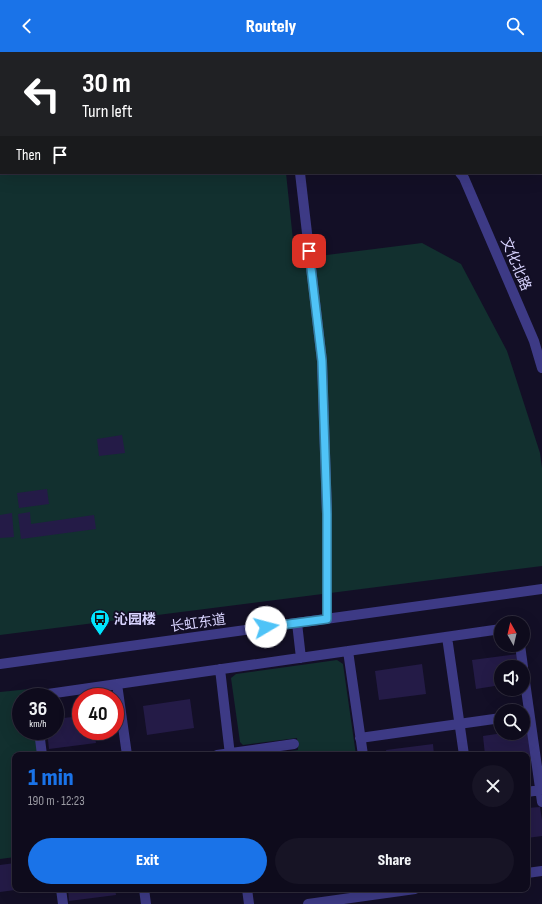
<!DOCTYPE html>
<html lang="en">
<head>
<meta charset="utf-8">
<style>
  body { margin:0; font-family:"Sofia Sans Condensed","Noto Sans SC",sans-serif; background:#171425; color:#f1f3f6; height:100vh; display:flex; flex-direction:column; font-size:15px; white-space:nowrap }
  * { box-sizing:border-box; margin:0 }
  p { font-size:13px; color:#9b9ba3 }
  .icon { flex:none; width:22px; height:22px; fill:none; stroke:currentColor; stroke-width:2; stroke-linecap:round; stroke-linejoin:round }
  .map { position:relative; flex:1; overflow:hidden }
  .details { position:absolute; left:12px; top:700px; width:518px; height:140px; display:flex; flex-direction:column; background:#0e0b1c; border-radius:8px; box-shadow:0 4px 16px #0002,0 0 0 1px #2e2b3b }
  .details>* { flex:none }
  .guide { position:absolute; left:0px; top:0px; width:542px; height:122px; box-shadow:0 4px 16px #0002,0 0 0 1px #2e2b3b; background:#202124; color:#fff; overflow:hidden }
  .needle { width:26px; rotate:352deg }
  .fabs { position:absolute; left:494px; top:564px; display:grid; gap:8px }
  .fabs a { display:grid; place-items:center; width:36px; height:36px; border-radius:50%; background:#0e0b1c; box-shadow:0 4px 16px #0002,0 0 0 1px #2e2b3b; font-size:20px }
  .speed { position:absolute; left:12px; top:636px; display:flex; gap:8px; font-size:20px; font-weight:700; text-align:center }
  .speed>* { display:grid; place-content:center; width:52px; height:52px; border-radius:50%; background:#0e0b1c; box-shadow:0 4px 16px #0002,0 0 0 1px #2e2b3b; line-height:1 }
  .speed small { font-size:10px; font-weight:400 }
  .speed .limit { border:6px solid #d22; background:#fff; color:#111 }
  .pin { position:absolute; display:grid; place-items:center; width:34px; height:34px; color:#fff; margin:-17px; border-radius:8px; box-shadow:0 2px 6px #0006 }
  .me { position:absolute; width:44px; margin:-22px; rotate:82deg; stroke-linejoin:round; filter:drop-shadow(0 0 3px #0008) }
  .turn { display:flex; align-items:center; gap:14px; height:84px; padding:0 16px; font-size:18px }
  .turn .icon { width:52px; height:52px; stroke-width:2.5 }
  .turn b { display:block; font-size:28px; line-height:34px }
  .then { display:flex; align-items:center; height:38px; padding:0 16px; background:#0003; gap:8px; font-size:15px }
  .round { display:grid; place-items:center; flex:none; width:42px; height:42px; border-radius:21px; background:#171425 }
  .head { display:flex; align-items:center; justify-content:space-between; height:68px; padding:0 16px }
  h1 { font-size:24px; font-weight:800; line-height:30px; color:#1a73e8 }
  .button { display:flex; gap:8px; margin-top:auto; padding:8px 16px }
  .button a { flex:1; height:46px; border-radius:24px; background:#1a73e8; color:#fff; font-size:16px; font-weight:800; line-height:46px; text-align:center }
  .button a+a { background:#171425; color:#f1f3f6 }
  header { display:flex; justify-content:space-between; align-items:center; height:52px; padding:0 16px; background:#1a73e8; color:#fff; font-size:18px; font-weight:800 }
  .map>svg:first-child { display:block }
</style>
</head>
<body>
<header><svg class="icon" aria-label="back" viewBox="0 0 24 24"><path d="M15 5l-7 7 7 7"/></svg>Routely<svg class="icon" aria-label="search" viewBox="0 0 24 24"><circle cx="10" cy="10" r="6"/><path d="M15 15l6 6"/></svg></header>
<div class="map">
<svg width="542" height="852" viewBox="0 0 542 852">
  <rect width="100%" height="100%" fill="#130f26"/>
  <!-- green -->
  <path fill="#12302f" d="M0,97H1V121H286L295,207L422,191L461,212L507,299L540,401L542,416V514L0,583Z
    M337,608L343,612L356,703H259L298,698L297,686L243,693L240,690L231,626L236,622Z
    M30,637L31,645H21V679H35L38,703H15V805L0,807V640Z"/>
  <!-- building -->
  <path fill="#241b47" d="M122,383L125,401L99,404L97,387Z
    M47,437L49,452L19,456L17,441Z
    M30,460L31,472L94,463L96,477L21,487L18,462Z
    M12,461L14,485L0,486V463Z
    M518,602L520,615H501V633L476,637L472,608Z
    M422,612L426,642L379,648L375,619Z
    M190,647L194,676L147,683L143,654Z
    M81,664V679H94L96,691L49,697L47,679H55V667Z
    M529,677L533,706L527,707V703H485L483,684L503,681H523V678Z
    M433,692L434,703H387L386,698Z
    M540,755L542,768V784L527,786V756Z
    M15,811V838L0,840V813Z
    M68,837H115L116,843L69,849Z"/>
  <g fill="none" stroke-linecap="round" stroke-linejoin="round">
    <!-- minor -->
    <path stroke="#3d3a85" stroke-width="10" d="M71,0V1
      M283,0V1
      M388,0L389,1
      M210,1L219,0
      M0,27H1
      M300,121L322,309L327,462V567
      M460,121L464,126L534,289L542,316
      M297,571L301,606
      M447,585L464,703
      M520,593L523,615
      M348,599L363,703
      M0,612L542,537
      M523,616L542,750
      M220,617L230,703
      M117,632L127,703
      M34,645V644L501,577
      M39,679L42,703
      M360,686L501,666
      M217,703L294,692
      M527,740L540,738
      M527,821L542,819
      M61,837L63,852
      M144,837L146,852
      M247,837L249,852
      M308,852L415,837"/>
  </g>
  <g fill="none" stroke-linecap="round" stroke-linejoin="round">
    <defs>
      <path id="route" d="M266,575L327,567V462L322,309L309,199"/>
    </defs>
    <!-- route casing -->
    <use href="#route" stroke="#337fa1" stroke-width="10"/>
    <!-- route -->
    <use href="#route" stroke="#4fc3f7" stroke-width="7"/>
  </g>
  <!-- icons -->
  <defs>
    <symbol id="bus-pin" viewBox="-11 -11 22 30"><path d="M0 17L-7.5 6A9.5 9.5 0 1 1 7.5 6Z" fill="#00e5ff" stroke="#130f26"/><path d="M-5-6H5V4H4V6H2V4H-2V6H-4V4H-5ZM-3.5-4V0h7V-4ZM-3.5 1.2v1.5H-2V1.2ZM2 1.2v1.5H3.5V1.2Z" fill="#111"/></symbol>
  </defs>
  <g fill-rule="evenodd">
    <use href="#bus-pin" x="89" y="556" width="22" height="30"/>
  </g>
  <g text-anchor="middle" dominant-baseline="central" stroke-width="3.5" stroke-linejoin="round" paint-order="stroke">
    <!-- street labels -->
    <g font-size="14" fill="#d9d4ff" stroke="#130f26">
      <text transform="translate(516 212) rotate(67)">文化北路</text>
      <text transform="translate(198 571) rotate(-8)">长虹东道</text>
    </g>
    <!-- poi labels -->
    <g font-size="14" font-weight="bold" fill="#d9d4ff" stroke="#130f26" text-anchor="start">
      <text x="114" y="567">沁园楼</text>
    </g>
  </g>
</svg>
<div class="fabs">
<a><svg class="needle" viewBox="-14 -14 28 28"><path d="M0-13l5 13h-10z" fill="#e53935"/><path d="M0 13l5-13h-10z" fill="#9b9ba3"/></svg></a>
<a><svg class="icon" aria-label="sound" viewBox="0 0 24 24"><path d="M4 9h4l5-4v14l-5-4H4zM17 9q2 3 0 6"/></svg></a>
<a><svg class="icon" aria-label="search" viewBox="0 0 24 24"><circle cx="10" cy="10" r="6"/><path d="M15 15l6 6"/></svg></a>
</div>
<div class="speed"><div>36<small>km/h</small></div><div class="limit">40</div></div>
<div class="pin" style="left:309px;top:199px;background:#d93025"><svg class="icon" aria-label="arrive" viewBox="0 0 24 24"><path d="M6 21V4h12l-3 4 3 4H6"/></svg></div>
<svg class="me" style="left:266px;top:575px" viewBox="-20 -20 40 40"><circle r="19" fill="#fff"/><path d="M0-13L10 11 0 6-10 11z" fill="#4fc3f7"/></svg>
<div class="guide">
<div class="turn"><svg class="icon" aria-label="left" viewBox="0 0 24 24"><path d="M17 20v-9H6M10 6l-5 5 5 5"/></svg><div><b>30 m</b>Turn left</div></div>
<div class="then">Then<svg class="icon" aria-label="arrive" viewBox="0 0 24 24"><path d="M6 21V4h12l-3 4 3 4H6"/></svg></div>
</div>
<section class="details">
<div class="head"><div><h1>1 min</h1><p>190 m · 12:23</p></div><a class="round"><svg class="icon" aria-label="close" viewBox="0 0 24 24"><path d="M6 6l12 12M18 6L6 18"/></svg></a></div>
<div class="button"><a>Exit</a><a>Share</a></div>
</section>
</div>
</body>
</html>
